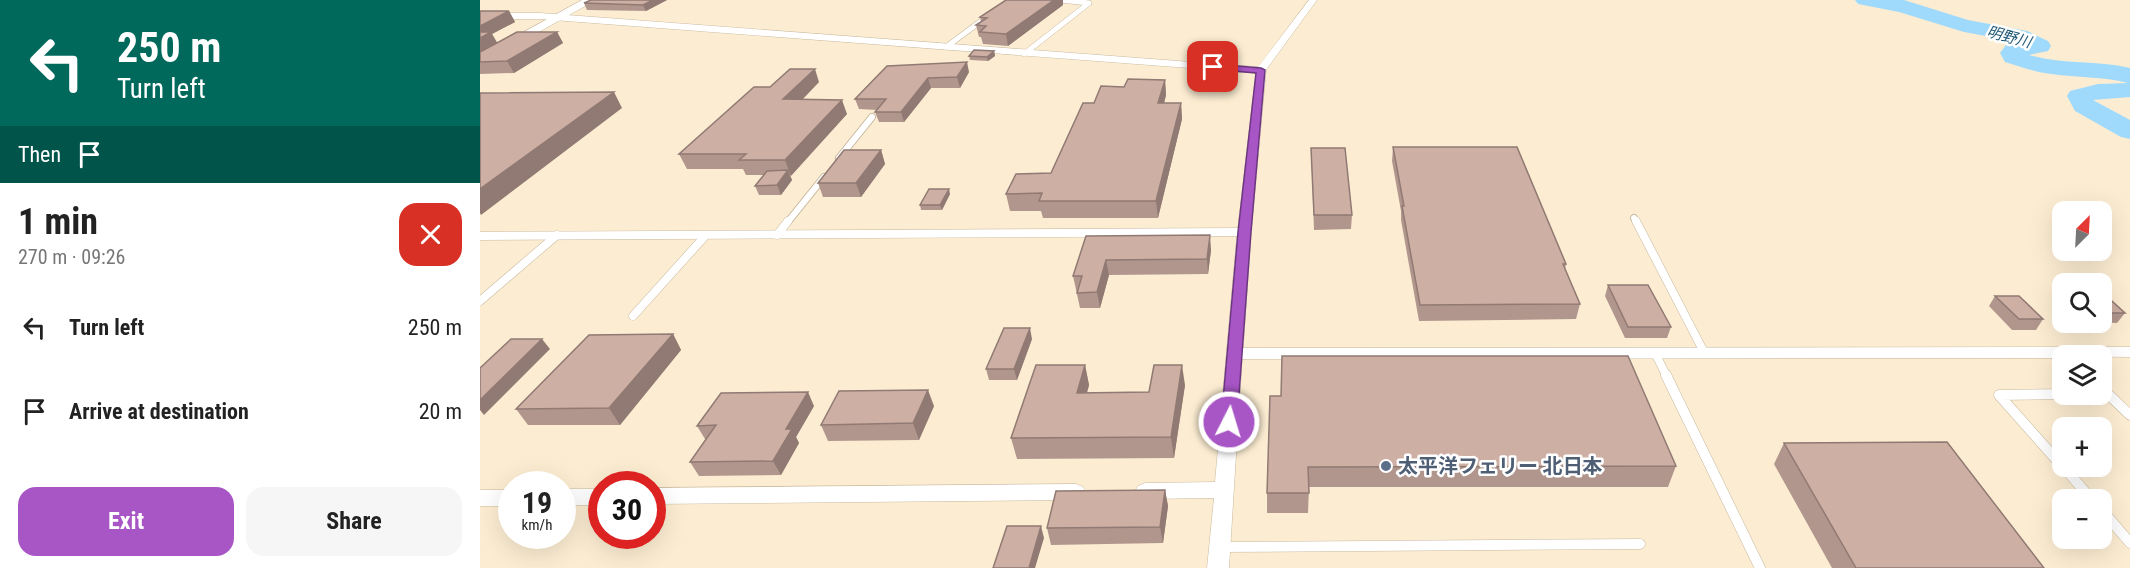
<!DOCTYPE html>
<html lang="en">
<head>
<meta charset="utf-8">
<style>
  body { margin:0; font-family:"Roboto Condensed","Noto Sans JP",sans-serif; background:#f6f6f6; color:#222; height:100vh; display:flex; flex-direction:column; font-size:22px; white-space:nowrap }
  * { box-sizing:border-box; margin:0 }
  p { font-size:20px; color:#767676 }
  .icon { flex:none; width:33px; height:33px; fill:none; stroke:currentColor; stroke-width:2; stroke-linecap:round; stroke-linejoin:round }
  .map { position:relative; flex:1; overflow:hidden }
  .sheet { display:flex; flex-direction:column; background:#fff; width:480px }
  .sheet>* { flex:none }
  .guide { background:#00695c; color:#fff; overflow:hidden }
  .needle { width:39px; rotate:24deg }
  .controls { position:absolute; left:1572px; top:201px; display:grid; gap:12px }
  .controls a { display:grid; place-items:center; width:60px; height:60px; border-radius:12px; background:#fff; box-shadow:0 6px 24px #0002; font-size:30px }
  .speed { position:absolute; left:18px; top:471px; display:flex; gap:12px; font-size:30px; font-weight:700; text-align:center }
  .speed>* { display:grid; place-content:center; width:78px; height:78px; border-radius:50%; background:#fff; box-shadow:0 6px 24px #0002; line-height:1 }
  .speed small { font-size:15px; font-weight:400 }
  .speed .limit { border:9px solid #d22; background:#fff; color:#111 }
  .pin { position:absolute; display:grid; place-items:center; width:51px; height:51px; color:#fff; margin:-26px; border-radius:12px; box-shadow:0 3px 9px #0006 }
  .me { position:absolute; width:66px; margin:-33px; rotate:5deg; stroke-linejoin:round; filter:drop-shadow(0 0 4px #0008) }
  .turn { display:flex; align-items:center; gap:21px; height:126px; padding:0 18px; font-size:27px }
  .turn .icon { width:78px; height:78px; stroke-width:2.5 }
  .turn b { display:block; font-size:42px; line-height:51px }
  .then { display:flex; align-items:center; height:57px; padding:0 18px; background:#0003; gap:12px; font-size:22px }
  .round { display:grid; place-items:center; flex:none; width:63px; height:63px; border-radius:18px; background:#f6f6f6 }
  .summary { display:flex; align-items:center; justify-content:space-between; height:102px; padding:0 18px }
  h1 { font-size:36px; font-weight:700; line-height:45px }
  .primary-button { display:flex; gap:12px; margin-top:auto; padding:12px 18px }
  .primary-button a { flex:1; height:69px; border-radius:18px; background:#a855c5; color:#fff; font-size:24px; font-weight:700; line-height:69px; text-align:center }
  .primary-button a+a { background:#f6f6f6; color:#222 }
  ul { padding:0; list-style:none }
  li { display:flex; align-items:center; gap:18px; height:84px; padding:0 18px }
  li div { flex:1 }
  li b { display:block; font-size:22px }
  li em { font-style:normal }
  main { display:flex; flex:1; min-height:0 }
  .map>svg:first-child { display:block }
</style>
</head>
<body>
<main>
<section class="sheet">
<div class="guide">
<div class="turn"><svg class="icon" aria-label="left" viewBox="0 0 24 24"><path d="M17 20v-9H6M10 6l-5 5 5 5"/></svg><div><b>250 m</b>Turn left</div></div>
<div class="then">Then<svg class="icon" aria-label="arrive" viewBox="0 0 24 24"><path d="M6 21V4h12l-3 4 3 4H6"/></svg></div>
</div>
<div class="summary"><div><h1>1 min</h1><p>270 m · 09:26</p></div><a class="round" style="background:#d93025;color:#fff"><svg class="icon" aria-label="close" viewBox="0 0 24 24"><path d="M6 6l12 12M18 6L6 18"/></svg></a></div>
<ul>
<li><svg class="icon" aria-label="left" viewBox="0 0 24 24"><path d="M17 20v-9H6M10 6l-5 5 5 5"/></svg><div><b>Turn left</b></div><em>250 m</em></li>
<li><svg class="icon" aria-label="arrive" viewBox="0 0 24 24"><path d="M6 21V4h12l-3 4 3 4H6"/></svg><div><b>Arrive at destination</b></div><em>20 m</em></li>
</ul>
<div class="primary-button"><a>Exit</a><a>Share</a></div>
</section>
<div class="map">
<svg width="1650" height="568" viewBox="0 0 1650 568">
  <rect width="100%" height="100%" fill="#fcedd2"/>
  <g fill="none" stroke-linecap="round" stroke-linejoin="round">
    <!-- river -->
    <path fill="#9fdafd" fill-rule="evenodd" d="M1375,0H1424L1488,20L1547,31L1568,41L1571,46L1568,51L1549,55C1582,65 1616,60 1650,68V97L1613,100L1650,120V139L1641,137L1595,111L1587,96L1590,91L1618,84L1648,83C1622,76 1598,78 1571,74C1556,72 1540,67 1525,62L1520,53L1526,45L1536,43L1533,41L1484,32L1419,12L1378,4Z"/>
    <defs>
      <path id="service-far3" d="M466,47L508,16
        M544,54L609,3L580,0"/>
      <path id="service-far2" d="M359,158L392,117
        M1154,218L1157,223
        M307,223L344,177"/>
      <path id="service-far1" d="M1156,221L1225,354
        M297,235L308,221
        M0,301L77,235
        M153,316L226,235
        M1572,353L1582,363
        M1176,355L1187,377"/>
      <path id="service" d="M1186,375L1280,568
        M1582,394L1519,395L1582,466
        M1622,394H1628L1650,415
        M1583,466L1612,500
        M1622,510L1650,543
        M741,547L1160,544"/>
      <path id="minor" d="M829,0H837L786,70L771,232L763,348L1650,347V357L1582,356V358L762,359L749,568H727L734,498L665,499L658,496L655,491L658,486L665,483L735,482L757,236L0,240V232L758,228L776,73L60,19H0V13H60L778,67Z
        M596,484L603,487L606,492L603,497L596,500L172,504V488Z
        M82,489H122V505H82Z
        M0,490H32V506H0Z"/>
      <path id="tertiary" d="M102,0H116L0,65V56Z"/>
    </defs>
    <!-- service-far3 casing -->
    <use href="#service-far3" stroke="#c8b99f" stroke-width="6"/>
    <!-- service-far2 casing -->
    <use href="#service-far2" stroke="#c8b99f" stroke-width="8"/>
    <!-- service-far1 casing -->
    <use href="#service-far1" stroke="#c8b99f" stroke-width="9"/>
    <!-- service casing -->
    <use href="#service" stroke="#c8b99f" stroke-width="11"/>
    <!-- minor casing -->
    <use href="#minor" stroke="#c8b99f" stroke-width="1"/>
    <!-- tertiary casing -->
    <use href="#tertiary" stroke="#c8b99f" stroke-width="1"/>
    <!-- service-far3 -->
    <use href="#service-far3" stroke="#fff" stroke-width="5"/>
    <!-- service-far2 -->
    <use href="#service-far2" stroke="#fff" stroke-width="6"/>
    <!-- service-far1 -->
    <use href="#service-far1" stroke="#fff" stroke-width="8"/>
    <!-- service -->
    <use href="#service" stroke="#fff" stroke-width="10"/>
    <!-- minor -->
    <use href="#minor" fill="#fff" fill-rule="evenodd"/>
    <!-- tertiary -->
    <use href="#tertiary" fill="#fff" fill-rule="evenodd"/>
  </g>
  <!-- wall -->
  <path fill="#b1968d" d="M111,0H187L166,11L107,10L104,3Z
    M583,5L528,46L503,44L501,37H499L496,25L501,22L500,17Z
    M0,11H29L35,22L12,34L17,43L77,32L83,43L34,73L0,74Z
    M514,51L515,56L508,61L490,60L489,56Z
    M407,66L489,72L480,88H451L424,122H399L395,112L397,110L379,109L375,99Z
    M685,80L686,95L684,103H701L702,119L678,218H563L561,211H530L526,194L571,173L614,103L644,87Z
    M339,82L323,99L367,114L310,176L312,180L301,195H279L275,186L284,175H266L263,169H207L199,154L290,87Z
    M913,147L1086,264L1085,269L1100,304L1096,319L939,321L921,220V211L912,161Z
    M831,148L872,215L871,229L834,230Z
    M401,150L405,164L381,197H343L338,183Z
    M470,194L462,210H441L440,205Z
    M606,236L731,250L728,274L629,275L620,308H600L593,276Z
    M1128,285L1191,327L1187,338H1145L1125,296Z
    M1622,292L1645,313L1637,323L1609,322H1622Z
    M1515,296L1563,319L1556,330H1532L1509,306Z
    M193,334L201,350L140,425H48L36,409Z
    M552,339L537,380H509L506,369Z
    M605,365L609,385L607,393L669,392L705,385L694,458L537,459L531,438Z
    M790,396L1196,466L1188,487H829L828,513H787V493Z
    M334,406L316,437L319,443L301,475L219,476L210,462L226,439H225L217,426Z
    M454,406L439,440L348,441L341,425Z
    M1304,443L1564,568H1352L1294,464Z
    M685,490L688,506L683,543L571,545L567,528Z"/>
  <!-- shaded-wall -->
  <path fill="#907a73" d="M173,0H187L166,11L163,5Z
    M574,0H583V5L528,46L526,34Z
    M29,11L35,22L12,34L18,44L0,53V26Z
    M77,32L83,43L34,73L27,61Z
    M514,51L515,56L508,61L507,57Z
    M487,62L489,72L480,88L477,77Z
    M335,69L339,82L308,114L303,99Z
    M448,78L451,88L424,122L421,112Z
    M685,80L686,95L680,119L678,103Z
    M134,92L142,108L1,215L0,213V189Z
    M362,100L367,114L311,176L305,160Z
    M701,103L702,119L678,218L676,201Z
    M401,150L405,164L381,197L376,183Z
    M308,170L312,180L301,195L297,185Z
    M469,189L470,194L462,210L460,205Z
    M730,235L731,250L728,274L727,259Z
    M626,260L629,275L620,308L617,292Z
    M550,328L552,339L537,380L534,369Z
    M193,334L201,350L140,425L129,408Z
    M62,339L70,349L4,415L0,410V400Z
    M605,365L609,385L601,413L597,393Z
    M702,365L705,385L694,458L691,437Z
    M448,390L454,406L439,440L433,423Z
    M328,392L334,406L316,437L319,443L301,475L293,461L306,429Z
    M685,490L688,506L683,543L680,527Z
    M561,526L564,538L555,568H549Z"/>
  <!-- building -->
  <path fill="#ceafa4" stroke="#907a73" stroke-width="1.5" d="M111,0H173L163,5L104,3Z
    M526,0H574L526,34L500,32L506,26L496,25L507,18L500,17Z
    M0,11H29L0,26Z
    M0,32H11L0,38Z
    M37,32H77L27,61L0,62V52Z
    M494,50L514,51L507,57L489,56Z
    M487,62L477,77L448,78L421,112H395L406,99H375L407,66Z
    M310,69H335L303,99L362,100L305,160H259L266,154H199L274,87H290Z
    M648,79L685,80L678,103H701L676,201H559L562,193L526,194L536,174L571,173L603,103H614L621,86L644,87Z
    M134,92L0,189V93Z
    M913,147H1037L1086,264H1083L1100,304L940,305L922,206H924Z
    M831,148H865L872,215H834Z
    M364,150H401L376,183H338Z
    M308,170L297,185L275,186L287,171Z
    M449,189H469L460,205H440Z
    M730,235L727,259L626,260L617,292L597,293L602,276H593L606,236Z
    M1128,285H1168L1191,327H1148Z
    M1622,292L1645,313H1622Z
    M1515,296H1539L1563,319H1539Z
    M524,328H550L534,369H506Z
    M193,334L129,408L36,409L109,335Z
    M31,339H62L0,400V368Z
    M802,356H1148L1196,466L828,467L829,493H787L790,396H801Z
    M556,365H605L597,393L669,392L674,365H702L691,437L531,438Z
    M448,390L433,423L341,425L359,391Z
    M328,392L306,429H312L293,461L210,462L236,425L217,426L241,393Z
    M1467,442L1564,568H1376L1304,443Z
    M685,490L680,527L567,528L576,491Z
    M527,526H561L549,568H513Z"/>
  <!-- route -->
  <path fill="#a855c5" stroke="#6d3780" stroke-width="1.5" d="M733,64L781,68L785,70L771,232L757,422L755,426H743L741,422L758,232L776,73L730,69L729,67Z"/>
  <!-- markers -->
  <circle fill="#5c6f8a" stroke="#fff" stroke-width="2" cx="906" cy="466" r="6"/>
  <g text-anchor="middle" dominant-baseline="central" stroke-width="5" stroke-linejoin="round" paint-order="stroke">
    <!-- far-water labels -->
    <g font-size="15" font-style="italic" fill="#215a77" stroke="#fff">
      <text transform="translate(1529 37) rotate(15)">明野川</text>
    </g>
    <!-- near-service labels -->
    <g font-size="20" font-weight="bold" fill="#4e5e75" stroke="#fff" text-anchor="start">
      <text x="918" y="466">太平洋フェリー 北日本</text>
    </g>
  </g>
</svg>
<div class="controls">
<a><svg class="needle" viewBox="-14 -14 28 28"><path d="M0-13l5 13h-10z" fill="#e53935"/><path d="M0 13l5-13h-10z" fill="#767676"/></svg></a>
<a><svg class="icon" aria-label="search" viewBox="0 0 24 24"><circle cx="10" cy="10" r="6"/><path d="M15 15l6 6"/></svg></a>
<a><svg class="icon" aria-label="layers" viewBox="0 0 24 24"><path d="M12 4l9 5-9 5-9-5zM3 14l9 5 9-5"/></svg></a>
<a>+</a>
<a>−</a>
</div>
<div class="speed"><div>19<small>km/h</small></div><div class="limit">30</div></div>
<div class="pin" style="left:733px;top:67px;background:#d93025"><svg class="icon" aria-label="arrive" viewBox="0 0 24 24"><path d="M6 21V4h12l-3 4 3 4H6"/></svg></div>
<svg class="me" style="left:749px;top:422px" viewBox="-20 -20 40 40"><circle r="17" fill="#a855c5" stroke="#fff" stroke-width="3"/><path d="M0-11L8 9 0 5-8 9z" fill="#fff"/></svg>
</div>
</main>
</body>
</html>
